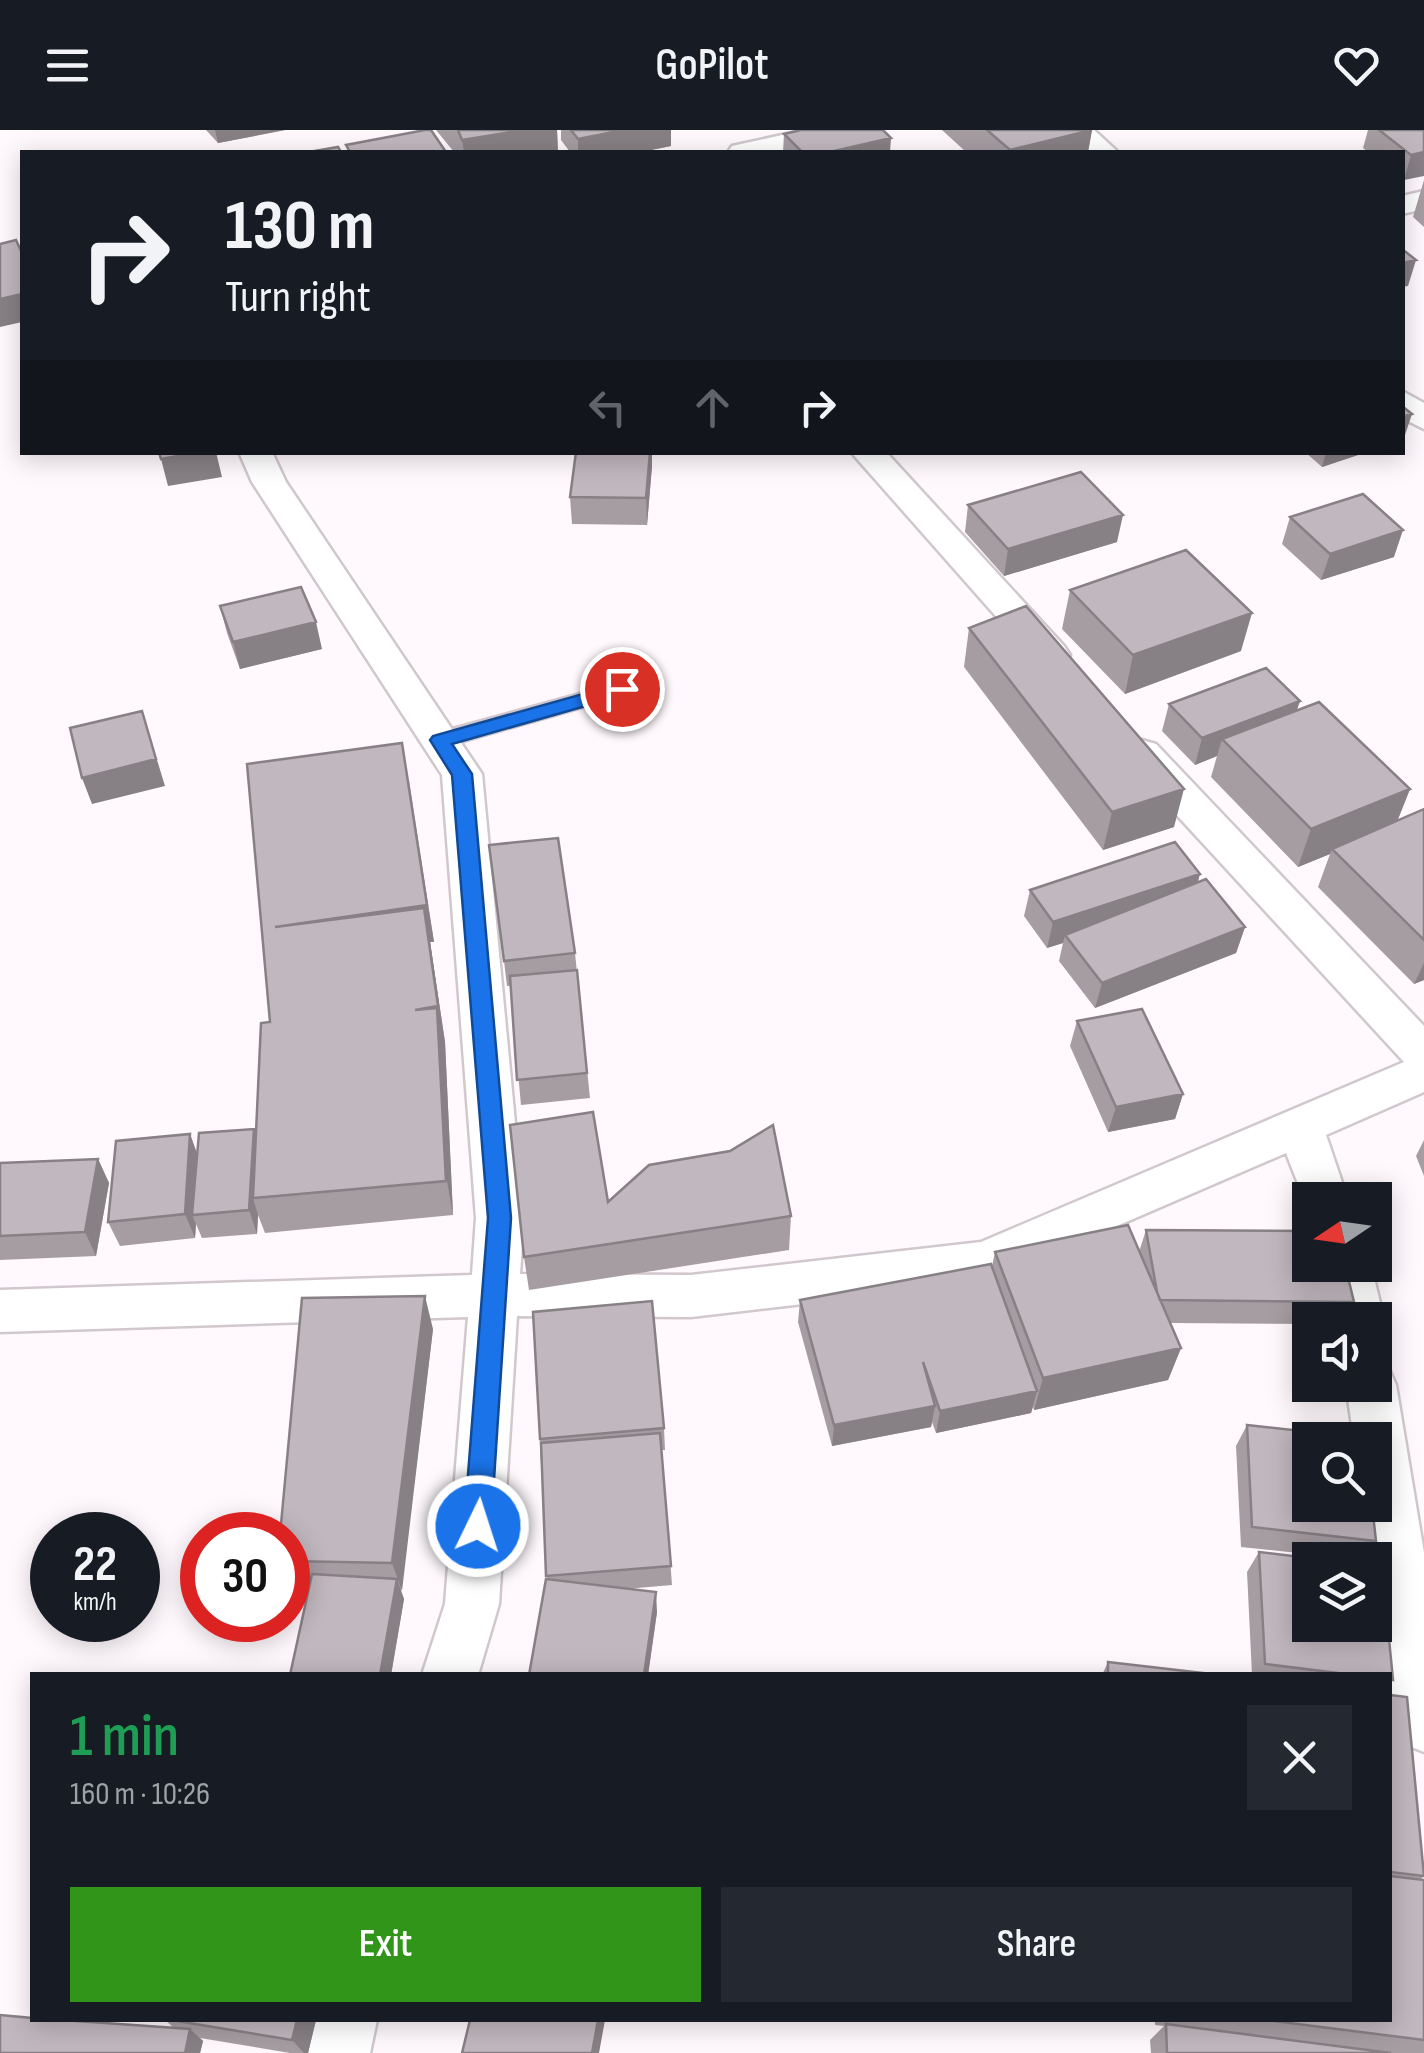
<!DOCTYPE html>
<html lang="en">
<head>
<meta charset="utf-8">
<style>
  body { margin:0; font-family:"Sofia Sans Condensed",sans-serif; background:#242831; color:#f1f3f6; height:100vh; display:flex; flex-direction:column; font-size:38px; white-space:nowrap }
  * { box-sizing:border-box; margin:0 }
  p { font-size:32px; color:#9ea1a6 }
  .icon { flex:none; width:55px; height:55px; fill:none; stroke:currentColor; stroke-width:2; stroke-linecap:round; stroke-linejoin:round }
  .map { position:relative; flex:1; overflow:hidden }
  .sheet { position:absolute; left:30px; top:1542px; width:1362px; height:350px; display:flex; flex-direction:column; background:#171b24; border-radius:0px; box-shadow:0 5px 25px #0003 }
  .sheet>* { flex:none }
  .guide { position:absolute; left:20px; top:20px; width:1385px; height:305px; border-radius:0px; box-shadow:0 5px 25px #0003; background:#171b24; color:#f1f3f6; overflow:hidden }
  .needle { width:65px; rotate:257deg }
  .tools { position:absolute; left:1292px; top:1052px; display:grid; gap:20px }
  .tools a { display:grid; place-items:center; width:100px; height:100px; border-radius:0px; background:#171b24; box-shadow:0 5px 25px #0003; font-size:50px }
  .speed { position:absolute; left:30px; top:1382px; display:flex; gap:20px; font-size:50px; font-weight:700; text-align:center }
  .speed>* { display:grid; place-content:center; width:130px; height:130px; border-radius:50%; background:#171b24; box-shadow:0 5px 25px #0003; line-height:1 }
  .speed small { font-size:25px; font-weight:400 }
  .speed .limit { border:15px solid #d22; background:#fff; color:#111 }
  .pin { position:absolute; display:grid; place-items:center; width:85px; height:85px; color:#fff; margin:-42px; border:5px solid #fff; border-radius:50%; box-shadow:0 2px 10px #0007 }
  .me { position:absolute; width:110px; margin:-55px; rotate:4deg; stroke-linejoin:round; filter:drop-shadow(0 0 8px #0008) }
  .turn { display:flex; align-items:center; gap:35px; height:210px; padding:0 40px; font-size:45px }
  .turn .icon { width:130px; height:130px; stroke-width:2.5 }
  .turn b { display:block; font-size:70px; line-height:85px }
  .lanes { display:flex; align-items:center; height:95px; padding:0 40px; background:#0003; justify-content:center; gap:50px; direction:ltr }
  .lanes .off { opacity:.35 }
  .round { display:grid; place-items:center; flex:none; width:105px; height:105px; border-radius:0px; background:#242831 }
  .head { display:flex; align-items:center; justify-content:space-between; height:170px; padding:0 40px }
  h1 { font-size:60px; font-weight:600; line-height:75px; color:#1e9e55 }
  .cta { display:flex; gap:20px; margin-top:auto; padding:20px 40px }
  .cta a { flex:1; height:115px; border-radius:0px; background:#319519; color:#fff; font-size:40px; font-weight:600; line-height:115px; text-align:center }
  .cta a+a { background:#242831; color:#f1f3f6 }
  header { display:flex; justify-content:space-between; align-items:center; height:130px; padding:0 40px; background:#171b24; font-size:45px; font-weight:600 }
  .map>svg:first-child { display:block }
</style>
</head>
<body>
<header><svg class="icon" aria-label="menu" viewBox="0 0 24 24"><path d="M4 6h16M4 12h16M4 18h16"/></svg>GoPilot<svg class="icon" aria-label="heart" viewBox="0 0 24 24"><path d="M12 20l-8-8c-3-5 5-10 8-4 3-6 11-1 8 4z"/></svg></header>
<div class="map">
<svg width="1424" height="1923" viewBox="0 0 1424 1923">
  <rect width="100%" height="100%" fill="#fff9fd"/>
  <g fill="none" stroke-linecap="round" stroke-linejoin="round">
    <defs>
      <path id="service" d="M622,553L631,559L629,563L440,617L430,610L433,605Z"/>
      <path id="minor" d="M805,0H858L854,6L778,22H728L732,16Z
        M1063,0H1094L1118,22H1088Z
        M1424,61V79L1402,84V66Z
        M1402,261L1424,273V299L1402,288Z
        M239,322H272L286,352L482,644L524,1088L520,1144L691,1145L981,1112L1404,932L1128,632L1123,623L1128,614L1142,610L1156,614L1424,896V962L1326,1005L1348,1070H1310V1084L1286,1023L985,1153L691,1187L517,1186L499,1474L478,1545H422L445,1474L468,1187L0,1202V1160L472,1145L476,1088L442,645L252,352Z
        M851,322H886L1064,516L1070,525L1064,534L1051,537L1038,534Z
        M1323,1135H1371L1384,1190L1376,1205L1375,1190H1334Z
        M1375,1234L1389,1239L1396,1255L1424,1423V1622L1404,1614L1396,1594L1375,1430H1372L1364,1375H1375V1310H1354L1346,1255H1375Z
        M315,1890H377L370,1923H308Z"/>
    </defs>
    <!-- service casing -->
    <use href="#service" stroke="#d1c8ce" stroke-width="6"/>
    <!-- minor casing -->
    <use href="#minor" stroke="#d1c8ce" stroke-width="5"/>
    <!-- service -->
    <use href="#service" fill="#fff" fill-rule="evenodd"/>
    <!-- minor -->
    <use href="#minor" fill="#fff" fill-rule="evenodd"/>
  </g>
  <!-- wall -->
  <path fill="#a69da3" d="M206,0H285L218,13Z
    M436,0H557L558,22H454Z
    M561,0H671V16L641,22H570L561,10Z
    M942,0H1092L1088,22H966Z
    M1368,0H1424L1404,50L1402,22H1368L1363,18Z
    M784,4L890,22H783Z
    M1424,50V97L1413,87Z
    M1305,322H1367L1322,337Z
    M652,336L647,395L572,394L570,367Z
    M968,375L1117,412L1004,446L965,402Z
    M1290,387L1394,427L1321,450L1282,414Z
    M1070,460L1241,521L1125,564L1062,499Z
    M220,476L322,519L240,539L227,503Z
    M969,498L1174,697L1103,720L964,537Z
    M1169,574L1297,580L1410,659L1397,691L1424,679V850L1414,854L1318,757L1330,724L1298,737L1211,647L1217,626L1195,635L1162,601Z
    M409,651L434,812H430L445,912L453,1085L265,1103L258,1085L257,1104L202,1108L196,1094L195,1108L120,1116L108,1092L190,1004L197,1024L256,1004L270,892Z
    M1198,752L1245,797L1236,823L1095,878L1059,831L1063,813L1047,818L1024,786L1030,760Z
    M575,823L590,968L521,975L510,856H507L504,831Z
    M1077,891L1183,964L1175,989L1108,1002L1070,916Z
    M1424,1010V1046L1416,1026Z
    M98,1029L109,1053L96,1126L0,1130V1033Z
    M608,1072L791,1086L789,1120L529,1160L524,1127Z
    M1146,1100L1354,1172L1344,1190H1310V1194L1170,1193L1181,1218L1168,1250L1034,1280L1033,1277L1031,1283L936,1303L932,1292L931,1297L832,1316L798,1192L800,1170L992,1136L995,1122H1139Z
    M533,1182L664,1298L665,1320H662L672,1455L626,1459L657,1482L648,1545H529L547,1449Z
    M433,1199L401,1461L404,1469L391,1545H290L309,1459H291L288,1452V1405Z
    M1247,1295L1376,1411L1363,1430L1241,1417L1236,1316Z
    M1259,1422L1325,1430H1310V1495H1375V1436L1382,1437L1393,1550L1390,1554V1545H1252L1247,1442Z
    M1108,1532L1220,1545H1102Z
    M1390,1565L1424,1746L1420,1750H1424V1923H1151L1150,1910L1164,1896L1155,1895V1890H1390Z
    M165,1890H316L308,1923H290L200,1908L203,1911L200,1923H0L174,1898Z"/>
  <!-- shaded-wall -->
  <path fill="#878085" d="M215,0H285L218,13Z
    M525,0H557L558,22H464L462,10Z
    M624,0H671V16L641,22H578V9Z
    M1092,0L1088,22H1009L1010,20Z
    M891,8L890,22H830Z
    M1424,22V46L1404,50L1411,25Z
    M1416,130L1408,156L1402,157V133Z
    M22,164V192L0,197V169Z
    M1412,284L1403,311H1402V287Z
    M200,322H216L222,347L168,356L161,329Z
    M650,322H652V336L647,395L646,368Z
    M1326,322H1367L1322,337Z
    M1123,385L1117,412L1004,446L1008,419Z
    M1403,400L1394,427L1321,450L1330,424Z
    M1252,483L1241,521L1125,564L1133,525Z
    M316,492L322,519L240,539L233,512Z
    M1300,571L1291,598L1222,609L1217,626L1195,635L1202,608Z
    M142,581L165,656L92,674L82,648Z
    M402,613L434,812H430L445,912L453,1085L423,916L285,834Z
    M1184,659L1174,697L1103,720L1112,682Z
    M1410,659L1395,697L1332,719L1330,724L1298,737L1311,699Z
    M1200,744L1193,770L1065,805L1063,813L1047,818L1053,792Z
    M1245,797L1236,823L1095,878L1102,853Z
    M1424,833V850L1414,854Z
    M1183,964L1175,989L1108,1002L1116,977Z
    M254,999L262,1023L253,1068L258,1085L257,1104L249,1080Z
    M190,1004L199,1029L192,1085L196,1094L195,1108L185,1084Z
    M98,1029L109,1053L96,1126L85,1102Z
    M425,1166L433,1199L402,1461L392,1433Z
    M1181,1218L1168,1250L1034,1280L1043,1248Z
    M1037,1261L1031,1283L936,1303L940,1281Z
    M935,1276L931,1297L832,1316L834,1295Z
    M397,1449L404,1469L391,1545H380Z
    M656,1462L657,1482L648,1545H644Z
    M297,1890H316L308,1923H304L292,1910Z
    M598,1890H605L599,1923H592Z
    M190,1899L203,1911L200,1923H185Z"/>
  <!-- building -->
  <path fill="#c1b7be" stroke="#878085" stroke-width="2.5" d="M425,0H431L446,22H350L346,15Z
    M458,0H525L462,10Z
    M571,0H624L578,9Z
    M801,0H883L891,8L830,22H802L784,4Z
    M987,0H1092L1010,20Z
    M1379,0H1424V22L1411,25Z
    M338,17L341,22H309Z
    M16,110L22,123V164L0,169V114Z
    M1402,119L1416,130L1402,133Z
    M1402,276L1412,284L1402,287Z
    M159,322H200L161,329Z
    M576,322H650L646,368L570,367Z
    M1081,342L1123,385L1008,419L968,375Z
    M1363,364L1403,400L1330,424L1290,387Z
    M1186,420L1252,483L1133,525L1070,460Z
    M301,457L316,492L233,512L220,476Z
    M1026,476L1184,659L1112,682L969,498Z
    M1266,538L1300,571L1202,608L1169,574Z
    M1319,572L1410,659L1311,699L1222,609Z
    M142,581L156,629L82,648L70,598Z
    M402,613L427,775L275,797L424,778L438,876L415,880L437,878L446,1051L253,1068L261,893L270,892L247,634Z
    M1424,679V810L1332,719Z
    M558,708L575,823L504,831L489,715Z
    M1175,712L1200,744L1053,792L1030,760Z
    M1206,749L1245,797L1102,853L1065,805Z
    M577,840L587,943L517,950L510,846Z
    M1142,879L1183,964L1116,977L1077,891Z
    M593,982L608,1072L649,1035L730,1021L773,995L791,1086L524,1127L510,995Z
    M254,999L249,1080L192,1085L199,1003Z
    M190,1004L185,1084L108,1092L116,1011Z
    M98,1029L85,1102L0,1106V1033Z
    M1128,1095L1181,1218L1043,1248L995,1122Z
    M1146,1100L1310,1101V1135H1345L1354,1172L1160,1170L1157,1162Z
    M991,1134L1037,1261L940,1281L923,1232L935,1276L834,1295L800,1170Z
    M425,1166L392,1433L288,1431V1405H280L302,1168Z
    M652,1171L664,1298L540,1309L533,1182Z
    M1247,1295L1365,1308V1310H1310V1375H1372L1376,1411L1252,1397Z
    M660,1303L671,1436L546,1446L541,1313Z
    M1259,1422L1325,1430H1310V1495H1375V1436L1382,1437L1393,1550L1390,1549V1545H1354L1265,1534Z
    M312,1444L397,1449L380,1545H290Z
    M546,1449L656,1462L644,1545H529Z
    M1108,1532L1220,1545H1108Z
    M1390,1565L1407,1567L1424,1746L1390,1742Z
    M1390,1746L1424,1750V1910L1266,1890H1390Z
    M0,1885L32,1888V1890H62L190,1899L185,1923H0Z
    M171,1890H297L292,1910Z
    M470,1890H598L592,1923H462Z
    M1166,1894L1391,1923H1167Z"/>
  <!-- route -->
  <path fill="#1a73e8" stroke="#114b97" stroke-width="2.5" d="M622,553L631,559L628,564L452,614L472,644L511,1088L491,1396L487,1405L478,1409L468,1405L464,1396L488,1088L452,645L430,610L433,606Z"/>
</svg>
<div class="tools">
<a><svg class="needle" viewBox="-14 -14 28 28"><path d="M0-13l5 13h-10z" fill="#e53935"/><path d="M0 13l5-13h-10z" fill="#9ea1a6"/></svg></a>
<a><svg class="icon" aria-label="sound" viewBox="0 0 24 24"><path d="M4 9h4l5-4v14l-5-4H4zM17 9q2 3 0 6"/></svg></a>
<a><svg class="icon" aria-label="search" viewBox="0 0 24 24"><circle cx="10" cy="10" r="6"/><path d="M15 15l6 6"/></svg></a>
<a><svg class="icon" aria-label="layers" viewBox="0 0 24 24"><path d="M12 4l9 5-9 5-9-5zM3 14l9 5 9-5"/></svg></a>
</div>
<div class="speed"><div>22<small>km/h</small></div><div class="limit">30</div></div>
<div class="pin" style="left:622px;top:559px;background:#d93025"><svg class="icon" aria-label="arrive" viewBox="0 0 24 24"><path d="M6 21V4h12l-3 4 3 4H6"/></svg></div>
<svg class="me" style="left:478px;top:1396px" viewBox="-20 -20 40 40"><circle r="17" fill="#1a73e8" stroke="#fff" stroke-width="3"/><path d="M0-11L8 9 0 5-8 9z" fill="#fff"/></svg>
<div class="guide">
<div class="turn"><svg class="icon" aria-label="right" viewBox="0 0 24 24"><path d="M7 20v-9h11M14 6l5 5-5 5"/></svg><div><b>130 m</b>Turn right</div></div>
<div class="lanes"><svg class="icon off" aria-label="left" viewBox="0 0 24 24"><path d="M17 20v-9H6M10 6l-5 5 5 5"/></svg><svg class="icon off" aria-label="ahead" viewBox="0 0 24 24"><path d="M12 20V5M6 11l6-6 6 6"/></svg><svg class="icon" aria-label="right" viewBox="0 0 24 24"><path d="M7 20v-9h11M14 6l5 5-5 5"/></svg></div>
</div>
<section class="sheet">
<div class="head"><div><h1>1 min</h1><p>160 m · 10:26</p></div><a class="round"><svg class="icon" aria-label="close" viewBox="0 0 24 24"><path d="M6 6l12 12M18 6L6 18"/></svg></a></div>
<div class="cta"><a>Exit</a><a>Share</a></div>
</section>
</div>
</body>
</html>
